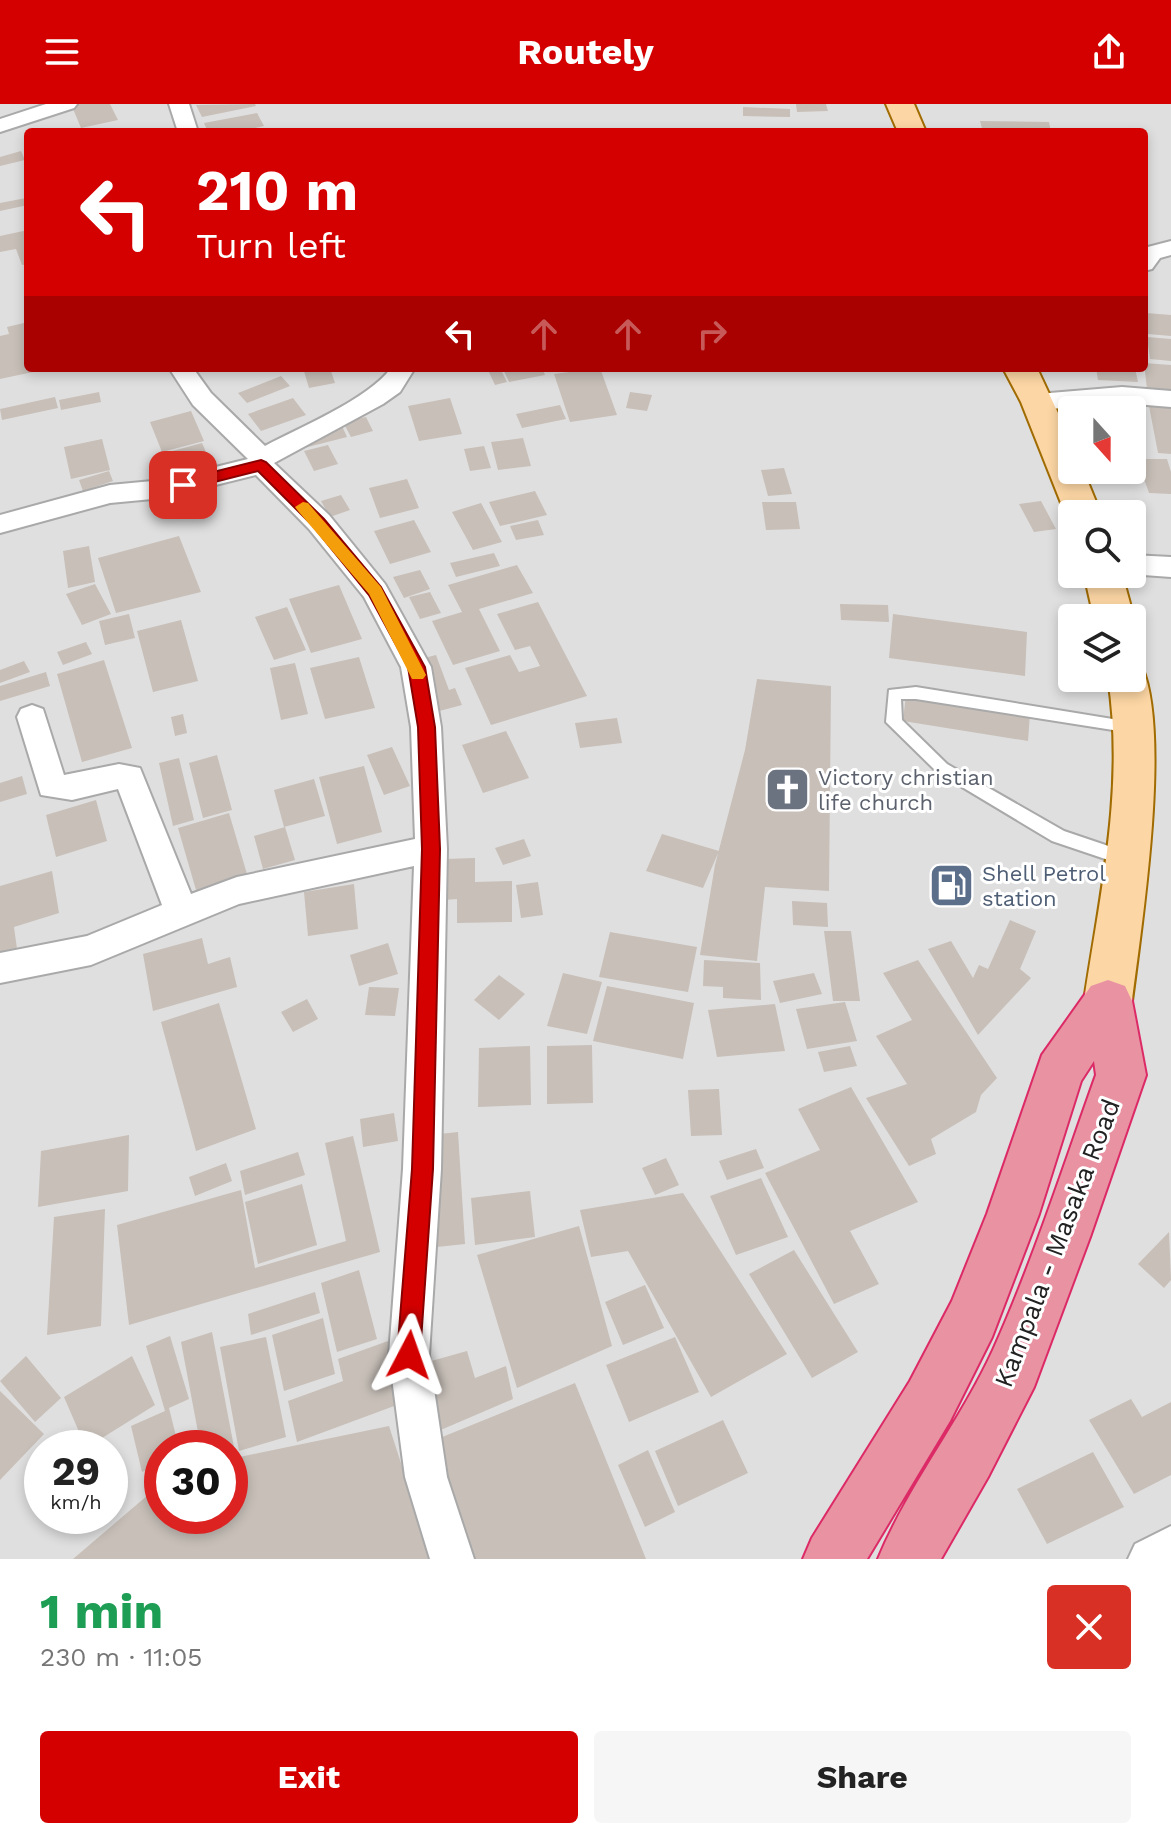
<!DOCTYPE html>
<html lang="en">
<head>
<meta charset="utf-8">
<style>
  body { margin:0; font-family:"Work Sans",sans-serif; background:#f6f6f6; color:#222; height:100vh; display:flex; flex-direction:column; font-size:30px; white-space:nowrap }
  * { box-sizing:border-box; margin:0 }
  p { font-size:26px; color:#767676 }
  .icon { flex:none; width:44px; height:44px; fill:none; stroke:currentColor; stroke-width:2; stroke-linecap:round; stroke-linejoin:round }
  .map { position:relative; height:1455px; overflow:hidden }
  .panel { display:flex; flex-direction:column; background:#fff; flex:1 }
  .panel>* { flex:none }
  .banner { position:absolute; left:24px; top:24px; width:1124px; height:244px; border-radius:8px; box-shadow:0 4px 12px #0003; background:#d40000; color:#fff; overflow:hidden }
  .needle { width:52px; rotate:159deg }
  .fabs { position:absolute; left:1058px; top:292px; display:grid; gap:16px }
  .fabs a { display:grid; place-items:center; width:88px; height:88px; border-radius:8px; background:#fff; box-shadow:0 4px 12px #0003; font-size:40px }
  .speed { position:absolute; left:24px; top:1326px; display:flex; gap:16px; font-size:40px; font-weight:700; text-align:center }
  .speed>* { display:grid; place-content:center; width:104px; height:104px; border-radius:50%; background:#fff; box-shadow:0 4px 12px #0003; line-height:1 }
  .speed small { font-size:20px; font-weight:400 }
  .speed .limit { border:12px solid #d22; background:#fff; color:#111 }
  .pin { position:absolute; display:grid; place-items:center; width:68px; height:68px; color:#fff; margin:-34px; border-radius:16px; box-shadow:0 4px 12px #0006 }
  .me { position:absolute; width:88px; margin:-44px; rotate:4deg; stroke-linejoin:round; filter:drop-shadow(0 0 6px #0008) }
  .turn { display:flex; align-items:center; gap:28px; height:168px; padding:0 40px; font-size:36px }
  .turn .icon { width:104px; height:104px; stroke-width:2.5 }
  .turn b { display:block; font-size:56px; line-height:68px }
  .lanes { display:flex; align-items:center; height:76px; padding:0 40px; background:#0003; justify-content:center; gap:40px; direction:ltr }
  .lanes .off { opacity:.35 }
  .round { display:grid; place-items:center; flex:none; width:84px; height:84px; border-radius:8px; background:#f6f6f6 }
  .head { display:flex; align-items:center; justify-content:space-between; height:136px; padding:0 40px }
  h1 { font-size:48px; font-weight:700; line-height:60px; color:#1e9e55 }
  .button { display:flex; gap:16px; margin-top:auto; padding:16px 40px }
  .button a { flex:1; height:92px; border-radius:8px; background:#d40000; color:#fff; font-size:32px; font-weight:700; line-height:92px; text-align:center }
  .button a+a { background:#f6f6f6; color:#222 }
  header { display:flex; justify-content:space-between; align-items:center; height:104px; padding:0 40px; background:#d40000; color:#fff; font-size:36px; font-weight:700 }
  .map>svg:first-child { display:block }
</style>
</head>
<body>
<header><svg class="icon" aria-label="menu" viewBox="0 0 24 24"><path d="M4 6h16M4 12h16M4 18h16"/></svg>Routely<svg class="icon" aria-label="share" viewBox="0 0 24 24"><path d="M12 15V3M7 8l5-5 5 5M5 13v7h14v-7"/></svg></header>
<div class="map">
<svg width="1171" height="1455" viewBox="0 0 1171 1455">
  <rect width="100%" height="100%" fill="#f2efe9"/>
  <!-- residential -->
  <path fill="#e0dfdf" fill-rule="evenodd" d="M0,0H1171V1455H0ZM28,28H1144V264H28ZM1072,306H1132V366H1072ZM1072,410H1132V470H1072ZM1072,514H1132V574H1072ZM42,1344H110V1412H42ZM162,1344H230V1412H162Z"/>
  <!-- building -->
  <path fill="#c7bfb8" d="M71,0H110L118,16L81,24Z
    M255,0L256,2L202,13L196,1Z
    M796,0H826L828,7L797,8Z
    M743,3L790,5V13L743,12Z
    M257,9L264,22L236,28H208L204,19Z
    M980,17L1049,18L1051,28H983Z
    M21,47L25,56L0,62V53Z
    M26,94L28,101L0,107V99Z
    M28,126V160L22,161L16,145L0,148V132Z
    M1146,209L1171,211V232L1148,230Z
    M28,218V264L47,265L0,275V232L9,230L7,223Z
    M1147,233L1171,235V257L1150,255Z
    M1144,259L1171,261V286L1147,285Z
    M303,264H330L335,279L309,284Z
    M500,264L507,278L495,281L488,266Z
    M542,264L545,271L509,278L503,265Z
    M600,264L617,311L570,318L554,270Z
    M1096,264H1135L1138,278L1098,276Z
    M281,272L290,282L247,299L238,289Z
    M99,288L101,298L61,306L59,296Z
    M630,288L652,291L647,307L626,304Z
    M55,293L58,304L2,316L0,305Z
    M293,294L306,311L261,327L248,310Z
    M450,294L462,330L419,337L408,302Z
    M1116,296H1138L1145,313H1132V306H1120Z
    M560,301L566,315L522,324L516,310Z
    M1149,302L1171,303V350L1158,349Z
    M191,307L204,337L162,348L150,318Z
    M366,313L373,327L351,333L343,318Z
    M342,322L347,333L304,344L300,333Z
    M523,334L531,362L498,366L491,338Z
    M102,335L110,366L71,375L64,343Z
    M202,339L213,364L176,374L165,349Z
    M328,341L338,360L314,367L304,347Z
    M484,342L491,364L470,367L464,345Z
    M1137,355H1167L1171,368V390L1149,389Z
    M784,364L792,390L768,392L761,366Z
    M109,367L113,377L83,387L79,376Z
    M407,375L419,404L380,414L369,384Z
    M535,387L547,411L500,422L489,398Z
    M341,391L350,406L330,413L321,397Z
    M1041,397L1056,425L1034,428L1019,400Z
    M762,398H796L800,425L766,426Z
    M481,399L502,438L473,446L452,408Z
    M414,416L431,448L390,460L374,427Z
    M538,416L544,431L516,436L510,422Z
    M179,432L201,488L116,509L98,454Z
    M89,442L95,478L68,484L63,447Z
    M494,449L500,462L456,473L450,459Z
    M517,461L533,489L479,505L500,547L453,561L432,517L462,508L448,481Z
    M420,466L430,485L404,494L393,473Z
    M95,480L111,510L82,521L66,490Z
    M339,481L362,535L311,549L289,495Z
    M430,488L441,509L420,515L409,493Z
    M538,498L587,592L491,621L465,564L510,551L519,568L540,562L530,542L515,546L497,510Z
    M840,500L888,501L889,518L841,516Z
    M287,503L306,546L274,556L255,513Z
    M129,510L135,534L105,541L99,517Z
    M893,510L1027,528L1025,572L889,554Z
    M181,516L198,577L153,588L137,527Z
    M86,538L92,550L63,561L57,548Z
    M436,551L449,586L455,584L462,601L428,610L409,558Z
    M359,553L375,604L325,615L310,564Z
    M104,556L132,644L82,658L57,570Z
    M24,557L30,568L0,579V566Z
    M295,559L308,610L281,616L270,564Z
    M46,568L50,582L0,597V582Z
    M757,575L831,582L829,787L765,783L757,857L700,851L715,761L745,646Z
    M906,590L1030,610L1028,637L903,617Z
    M183,610L187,629L175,632L171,613Z
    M617,614L622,639L580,644L575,619Z
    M506,627L529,674L483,689L462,641Z
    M392,643L410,682L384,691L367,651Z
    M217,651L232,706L203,714L189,659Z
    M179,654L194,716L173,722L159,659Z
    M364,662L382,728L337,740L319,673Z
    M22,672L27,690L0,698V679Z
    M314,675L325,712L284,723L274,686Z
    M96,696L107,737L56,753L46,711Z
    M229,709L247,770L196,786L178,724Z
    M285,723L295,756L263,765L254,732Z
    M662,730L719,747L703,784L646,767Z
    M524,735L531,752L503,761L495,744Z
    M475,754V778L512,777V818L457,819V795L444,796L445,755Z
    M52,767L59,809L14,823L17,845L0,850V782Z
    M538,778L543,811L521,814L516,781Z
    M354,780L358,825L308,832L304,788Z
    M792,797L827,799L828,823L793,821Z
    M1010,816L1036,827L1020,865L1031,874L978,931L928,845L951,837L973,874L979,861L988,865Z
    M824,827H851L860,897H833Z
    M610,828L697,843L688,888L599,873Z
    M202,834L208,860L230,853L237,883L153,907L143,850Z
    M388,839L398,870L359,882L350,851Z
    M704,856L760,859L761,896L723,894V883L703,882Z
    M918,856L997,974L981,991L976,1008L931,1035L936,1050L909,1062L866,994L907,980L876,932L912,916L883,869Z
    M563,869L602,878L587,930L547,922Z
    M814,869L822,890L780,899L773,877Z
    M499,871L525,890L499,916L474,896Z
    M607,882L694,899L683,955L593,937Z
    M369,883L399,884L395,912L365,911Z
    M307,895L318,915L293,928L281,908Z
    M845,898L857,937L807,945L796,905Z
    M219,899L256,1025L196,1047L161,918Z
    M775,900L785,947L717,953L708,906Z
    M592,941L593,999L547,1000V942Z
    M530,942L531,1001L478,1003L479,944Z
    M850,942L857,962L824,968L818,948Z
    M851,983L918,1098L850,1127L879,1180L834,1200L765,1069L820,1046L798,1005Z
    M719,985L722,1031L691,1032L688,986Z
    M394,1009L398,1037L363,1043L360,1015Z
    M458,1028L465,1140L437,1143L430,1031Z
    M129,1031L128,1087L38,1103L41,1047Z
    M353,1032L380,1148L129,1221L117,1121L241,1086L255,1164L346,1137L325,1039Z
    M756,1045L764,1064L727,1076L719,1057Z
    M298,1048L305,1071L245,1091L240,1067Z
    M666,1054L679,1081L655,1091L642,1064Z
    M226,1059L232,1077L195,1092L189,1073Z
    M761,1074L788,1133L736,1151L710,1092Z
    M302,1080L317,1141L258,1160L245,1098Z
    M530,1087L535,1133L475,1141L471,1094Z
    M683,1089L787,1250L711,1293L628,1147L591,1153L580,1106Z
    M105,1105L101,1222L47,1231L54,1113Z
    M579,1122L612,1242L517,1284L477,1151Z
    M1169,1128L1171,1176L1164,1184L1138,1160Z
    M794,1146L858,1248L812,1274L749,1170Z
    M359,1166L377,1235L337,1248L321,1179Z
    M645,1181L664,1224L623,1241L605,1198Z
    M315,1188L320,1209L251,1231L248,1210Z
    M323,1214L335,1270L284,1287L272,1231Z
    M212,1228L234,1343L230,1344H201L181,1238Z
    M170,1232L189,1295L169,1304L179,1344H162V1359L142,1368L131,1322L165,1307L146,1242Z
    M266,1233L286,1333L239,1347L220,1243Z
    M675,1233L699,1288L629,1318L606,1261Z
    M388,1237L405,1298L297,1338L288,1297L343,1277L338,1255Z
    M467,1247L475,1274L506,1262L513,1295L436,1328L417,1261Z
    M26,1252L61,1294L35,1318L0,1277Z
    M132,1252L155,1301L86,1344L64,1293Z
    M575,1279L646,1455H474L430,1338Z
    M0,1287L44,1330L0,1376Z
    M1131,1295L1142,1313L1171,1298V1371L1134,1390L1089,1316Z
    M723,1316L748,1369L678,1402L655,1347Z
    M389,1322L432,1455H73L162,1379V1412H230V1355Z
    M648,1346L675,1408L645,1423L618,1361Z
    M1093,1348L1124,1403L1047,1440L1017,1385Z"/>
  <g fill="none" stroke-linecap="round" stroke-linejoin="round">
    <defs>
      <path id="lane" d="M916,583L1137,619L1140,623L1137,627L1132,629L916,595H901L902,616L947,660L1064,727L1132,750L1134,755L1132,760L1126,762L1052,737L937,668L886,618L889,586Z"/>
      <path id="street" d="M46,0H77L74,4L0,28V15Z
        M169,0H189L198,28H178Z
        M1171,137V151L1160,154L1152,165L1144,167V144Z
        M169,264H193L211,289L265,342C300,323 369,295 391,264H415L400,288L383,300L274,359L329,411L385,480L431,563L441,623L447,745L441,1065L429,1251L447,1373L474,1455H430L405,1373L389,1251L403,1065L414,762L239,800L91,861L0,879V849L87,832L162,801L118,685L72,696L41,691L17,613L21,605L32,601L43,605L64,671L119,660L140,664L191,790L237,773L415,735L411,623L401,563L364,493L309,425L256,371L163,394L110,399L0,429V411L110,381L163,376L248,355L193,301Z
        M1122,283L1171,287V303L1122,299L1038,306L1029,304L1025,298L1029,292L1038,290Z
        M1132,451L1171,453V473L1129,470H1132Z
        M1171,1422V1455H1128L1135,1440Z"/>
      <path id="primary" d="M886,0H914L926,28H898Z
        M1003,264H1037L1072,339V366H1083L1101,410H1072V420L1069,419L1021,298Z
        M1084,470H1122L1134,514L1132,517V514H1094Z
        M1132,560L1142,563C1171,630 1142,819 1132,897L1125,912L1108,918L1091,912L1084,897C1100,790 1125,683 1108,574H1132Z"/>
      <path id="highway" d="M1108,876L1125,882L1132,897L1146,971L1090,1133L1034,1283L988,1373L941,1455H878C908,1382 960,1318 993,1246C1033,1157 1063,1063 1096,971L1094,957L1081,977L1039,1110L992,1233L950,1317L867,1455H803L812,1434L910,1277L952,1197L987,1110L1042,951L1091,882Z"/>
    </defs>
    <!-- lane casing -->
    <use href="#lane" stroke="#a9a9a9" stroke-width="4"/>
    <!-- street casing -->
    <use href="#street" stroke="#a9a9a9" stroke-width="4"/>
    <!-- primary casing -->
    <use href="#primary" stroke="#a06b00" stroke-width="4"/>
    <!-- highway casing -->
    <use href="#highway" stroke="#dc2a67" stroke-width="4"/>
    <!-- lane -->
    <use href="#lane" fill="#fff" fill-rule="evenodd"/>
    <!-- street -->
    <use href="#street" fill="#fff" fill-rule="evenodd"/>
    <!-- primary -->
    <use href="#primary" fill="#fcd6a4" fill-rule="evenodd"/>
    <!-- highway -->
    <use href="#highway" fill="#e892a2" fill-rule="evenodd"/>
  </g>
  <!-- route -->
  <path fill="#d40000" stroke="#8a0000" stroke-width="2" d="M261,356L266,358L324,415L381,483L425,563L435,623L440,745L433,1065L420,1251L417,1259L409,1263L400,1259L397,1251L412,1065L422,745L418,623L408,563L369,491L313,422L258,367L183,386L175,381L177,377Z"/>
  <!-- slow -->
  <path fill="#f59e0b" d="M303,398L308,399L381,483L426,571L423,575H412L369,490L298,407L295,403Z"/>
  <!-- icons -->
  <defs>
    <symbol id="church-square" viewBox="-11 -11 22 22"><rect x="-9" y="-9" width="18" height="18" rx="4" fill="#6b7280" stroke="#fff"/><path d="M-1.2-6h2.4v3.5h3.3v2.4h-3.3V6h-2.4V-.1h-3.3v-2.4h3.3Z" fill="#fff"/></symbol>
    <symbol id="fuel-square" viewBox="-11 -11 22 22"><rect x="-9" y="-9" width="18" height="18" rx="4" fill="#5c6f8a" stroke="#fff"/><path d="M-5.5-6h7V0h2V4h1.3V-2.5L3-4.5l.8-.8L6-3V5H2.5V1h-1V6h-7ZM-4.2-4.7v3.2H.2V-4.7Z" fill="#fff"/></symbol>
  </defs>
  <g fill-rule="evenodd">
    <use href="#church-square" x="762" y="660" width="51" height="51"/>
    <use href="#fuel-square" x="926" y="756" width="51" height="51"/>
  </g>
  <g text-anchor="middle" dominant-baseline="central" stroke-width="6" stroke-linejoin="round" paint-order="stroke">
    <!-- worship labels -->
    <g font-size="22" fill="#5b616d" stroke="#fff" text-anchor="start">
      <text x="818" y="673">Victory christian<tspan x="818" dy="25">life church</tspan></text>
    </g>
    <!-- service labels -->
    <g font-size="22" fill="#4e5e75" stroke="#fff" text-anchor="start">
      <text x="982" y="769">Shell Petrol<tspan x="982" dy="25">station</tspan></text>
    </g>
    <!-- near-street labels -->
    <g font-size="26" fill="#222" stroke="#fff">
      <text transform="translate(1057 1139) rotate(-69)">Kampala - Masaka Road</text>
    </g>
  </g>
</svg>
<div class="fabs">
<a><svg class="needle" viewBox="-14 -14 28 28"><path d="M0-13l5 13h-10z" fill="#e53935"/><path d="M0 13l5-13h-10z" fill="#767676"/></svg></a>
<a><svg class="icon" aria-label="search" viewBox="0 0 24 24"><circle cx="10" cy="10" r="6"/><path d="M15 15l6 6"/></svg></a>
<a><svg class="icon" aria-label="layers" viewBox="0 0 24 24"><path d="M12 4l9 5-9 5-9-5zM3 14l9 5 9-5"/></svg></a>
</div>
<div class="speed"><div>29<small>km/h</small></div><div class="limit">30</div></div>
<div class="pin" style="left:183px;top:381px;background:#d93025"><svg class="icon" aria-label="arrive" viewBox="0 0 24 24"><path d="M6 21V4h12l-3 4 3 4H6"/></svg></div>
<svg class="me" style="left:409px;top:1251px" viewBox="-20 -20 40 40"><path d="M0-17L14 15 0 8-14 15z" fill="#d40000" stroke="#fff" stroke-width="4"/></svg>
<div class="banner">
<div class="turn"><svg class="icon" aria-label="left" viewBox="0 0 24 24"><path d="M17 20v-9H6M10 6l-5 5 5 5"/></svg><div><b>210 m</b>Turn left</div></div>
<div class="lanes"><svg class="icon" aria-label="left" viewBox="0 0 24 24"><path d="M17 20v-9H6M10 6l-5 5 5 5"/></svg><svg class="icon off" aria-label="ahead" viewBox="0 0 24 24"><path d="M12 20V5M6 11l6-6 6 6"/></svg><svg class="icon off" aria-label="ahead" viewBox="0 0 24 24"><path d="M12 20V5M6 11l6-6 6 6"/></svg><svg class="icon off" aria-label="right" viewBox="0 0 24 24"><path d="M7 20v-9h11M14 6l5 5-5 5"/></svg></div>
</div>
</div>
<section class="panel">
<div class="head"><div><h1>1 min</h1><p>230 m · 11:05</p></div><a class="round" style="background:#d93025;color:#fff"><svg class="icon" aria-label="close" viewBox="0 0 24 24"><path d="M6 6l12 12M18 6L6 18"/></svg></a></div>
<div class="button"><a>Exit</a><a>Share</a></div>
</section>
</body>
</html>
